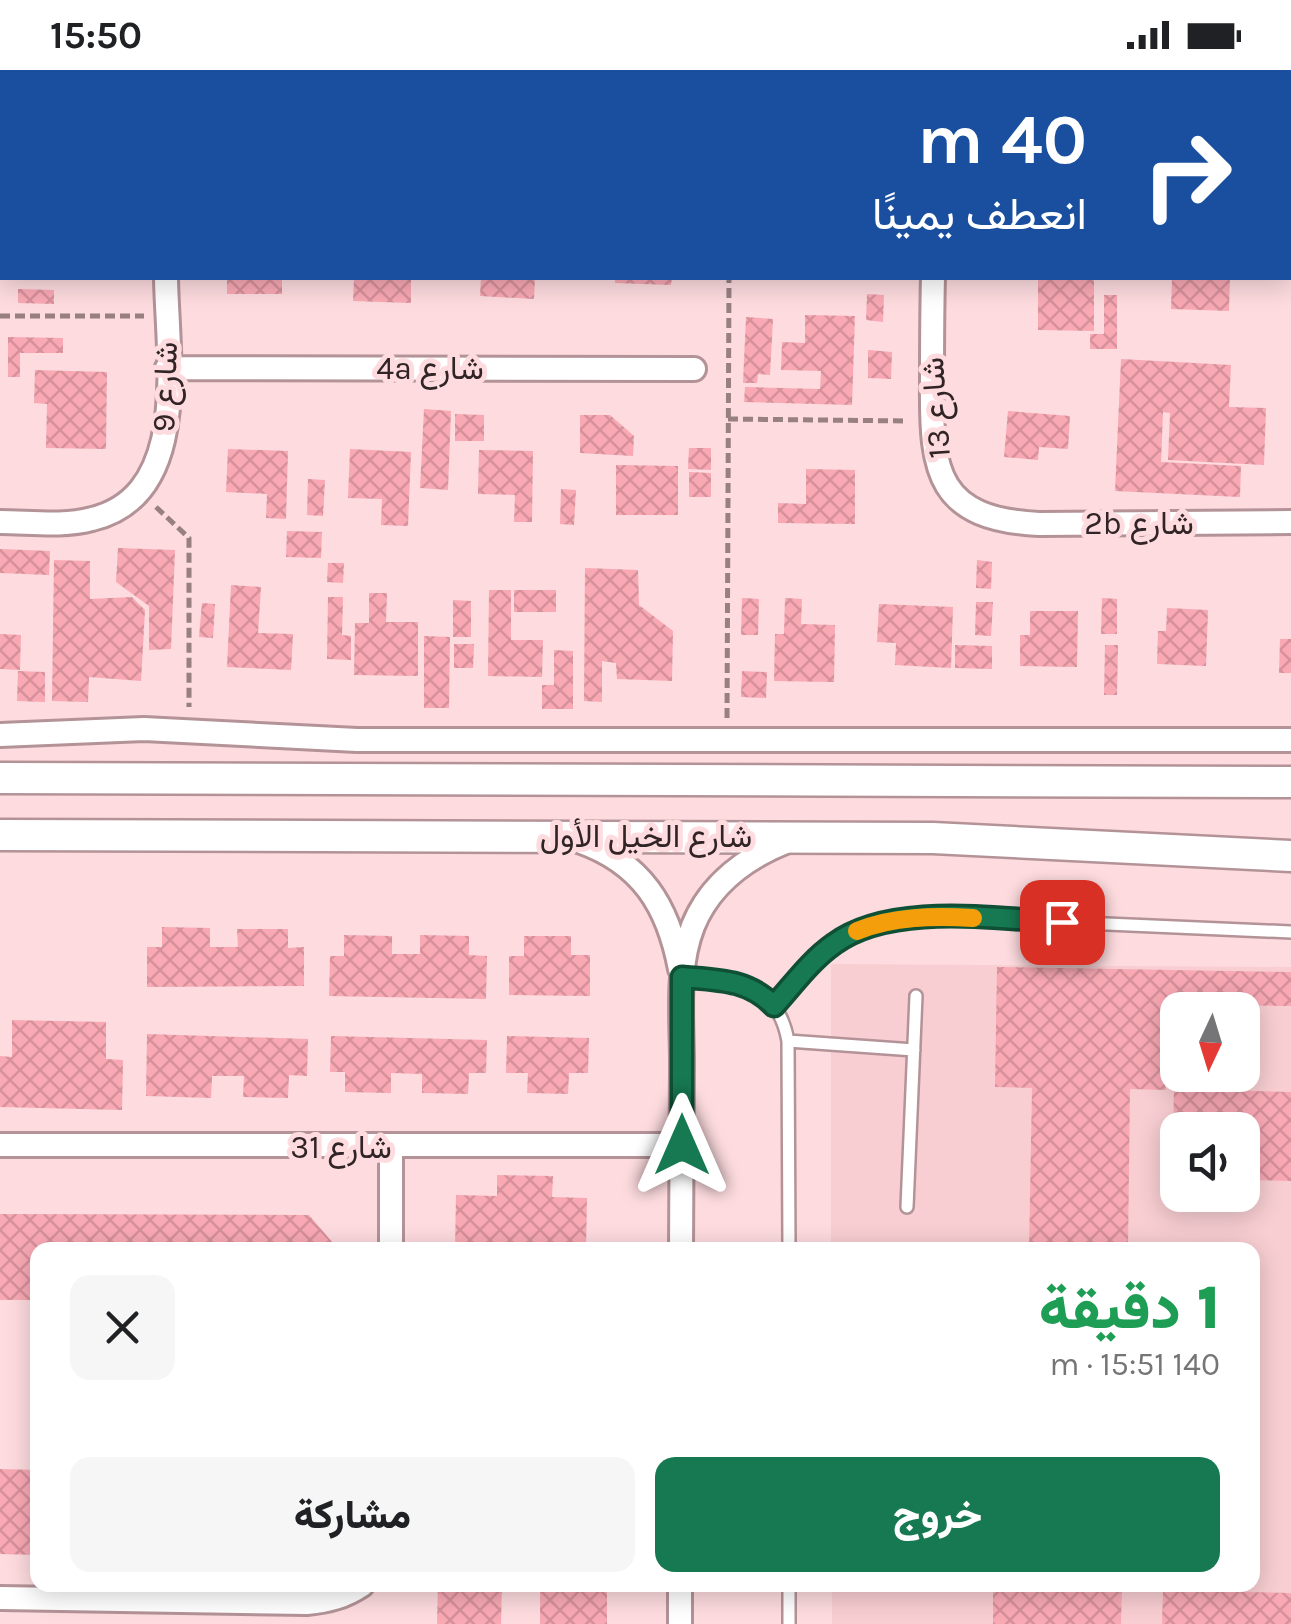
<!DOCTYPE html>
<html lang="ar">
<head>
<meta charset="utf-8">
<style>
  body { margin:0; font-family:Karla,Vazirmatn,sans-serif; background:#f6f6f6; color:#202124; direction:rtl; height:100vh; display:flex; flex-direction:column; font-size:38px; white-space:nowrap }
  * { box-sizing:border-box; margin:0 }
  p { font-size:32px; color:#757577 }
  .icon { flex:none; width:55px; height:55px; fill:none; stroke:currentColor; stroke-width:2; stroke-linecap:round; stroke-linejoin:round }
  .map { position:relative; flex:1; overflow:hidden; direction:ltr }
  .sheet { position:absolute; left:30px; top:1172px; width:1230px; height:350px; display:flex; flex-direction:column; background:#fff; border-radius:20px; box-shadow:0 5px 25px #0003; direction:rtl }
  .sheet>* { flex:none }
  .hud { position:absolute; left:0px; top:0px; width:1292px; height:210px; box-shadow:0 5px 25px #0003; direction:rtl; background:#1a4fa0; color:#fff; overflow:hidden }
  .needle { width:65px; rotate:184deg }
  .buttons { position:absolute; left:1160px; top:922px; display:grid; gap:20px }
  .buttons a { display:grid; place-items:center; width:100px; height:100px; border-radius:20px; background:#fff; box-shadow:0 5px 25px #0003; font-size:50px }
  .pin { position:absolute; display:grid; place-items:center; width:85px; height:85px; color:#fff; margin:-42px; border-radius:20px; box-shadow:0 5px 15px #0006 }
  .me { position:absolute; width:110px; margin:-55px; rotate:0deg; stroke-linejoin:round; filter:drop-shadow(0 0 8px #0008) }
  .turn { display:flex; align-items:center; gap:35px; height:210px; padding:0 40px; font-size:45px }
  .turn .icon { width:130px; height:130px; stroke-width:2.5 }
  .turn b { display:block; font-size:70px; line-height:85px }
  .round { display:grid; place-items:center; flex:none; width:105px; height:105px; border-radius:20px; background:#f6f6f6 }
  .headline { display:flex; align-items:center; justify-content:space-between; height:170px; padding:0 40px }
  h1 { font-size:60px; font-weight:800; line-height:75px; color:#1e9e55 }
  .primary-button { display:flex; gap:20px; margin-top:auto; padding:20px 40px }
  .primary-button a { flex:1; height:115px; border-radius:20px; background:#167951; color:#fff; font-size:40px; font-weight:800; line-height:115px; text-align:center }
  .primary-button a+a { background:#f6f6f6; color:#202124 }
  .status { display:flex; justify-content:space-between; align-items:center; height:70px; padding:0 50px; background:#fff; direction:ltr }
  .status svg { height:28px; fill:currentColor }
  .map>svg:first-child { display:block }
</style>
</head>
<body>
<div class="status"><b>15:50</b><svg viewBox="0 0 49 12"><path d="M0 12V9h3v3zM5 12V6h3v6zM10 12V3h3v9zM15 12V0h3v12zM26 1h20v11H26zM47 4h2v5h-2z"/></svg></div>
<div class="map">
<svg width="1291" height="1554" viewBox="0 0 1291 1554">
  <defs>
    <pattern id="building-cross-hatch" width="8" height="8" patternUnits="userSpaceOnUse" patternTransform="scale(2.5)"><rect width="8" height="8" fill="#f9a9b4"/><path d="M0 0l8 8M0 8l8-8" fill="none" stroke="#d6919b"/></pattern>
  </defs>
  <rect width="100%" height="100%" fill="#fddbdf"/>
  <!-- built -->
  <path fill="#f8ced2" fill-rule="evenodd" d="M831,894L1291,897V1554H832V1515H1252V1180H831ZM1178,940H1242V1005H1178ZM1178,1060H1242V1125H1178Z"/>
  <!-- building -->
  <path fill="url(#building-cross-hatch)" d="M227,208H282V224H227Z
    M354,208H411V233L353,231Z
    M481,208H535L534,229L480,226Z
    M615,208H672L671,215L615,213Z
    M1038,208H1094V261L1038,260Z
    M1172,208H1230L1229,241L1171,239Z
    M18,219L54,220V234L18,233Z
    M867,224L884,225L883,252L866,250Z
    M1104,225H1117V279H1090V264H1104Z
    M805,245L855,246L852,335L744,332L745,317L820,319L821,301L781,300L782,272L805,273Z
    M746,247L773,249L770,305L758,304L757,313H743Z
    M8,267L63,268V283H20V307H8Z
    M868,280L892,282L891,309L868,308Z
    M1121,289L1231,295L1229,337L1266,338L1264,395L1168,390L1170,343L1163,342L1161,392L1241,396L1240,427L1115,421Z
    M35,300L107,302L106,379L46,378L47,334L34,333Z
    M424,339L451,341L448,420L420,418Z
    M1008,341L1070,346L1068,379L1039,377L1038,390L1004,387Z
    M455,344L484,345V371H455Z
    M580,345H610L634,366L633,386L580,383Z
    M689,378H711V400L688,399Z
    M228,379L288,381L286,449L266,448L267,424L226,422Z
    M350,379L411,382L408,456L381,455L382,429L348,428Z
    M479,380L533,381L532,452H514L515,425L478,424Z
    M616,395L678,396V445H616Z
    M806,399L855,400V454L778,453V433L806,434Z
    M689,402L711,403V427H689Z
    M308,409L325,410L323,446L307,445Z
    M561,419L576,420L574,455L560,454Z
    M287,461L322,462L321,488L286,487Z
    M118,478L175,480L171,579L149,580V536L116,512Z
    M0,479L50,481L49,505L0,503Z
    M54,490L90,491V529L132,527L145,540L141,611L89,607L88,632L52,631Z
    M977,490L992,492L991,519L976,518Z
    M328,493H344L343,513L327,512Z
    M585,498L638,500L639,535L673,561L672,611L617,609L616,593L602,591V632L584,631Z
    M231,515L261,517L258,563L293,564L291,600L227,597Z
    M489,520H511V570H543L542,607L488,606Z
    M514,520H556V542H514Z
    M369,523H387L386,552H418V606L354,605L355,553H369Z
    M328,527H343L342,565L351,566V590L327,589Z
    M742,528L759,529L758,565H741Z
    M785,528L802,529L801,554L835,555L834,612L774,611L775,564H784Z
    M1102,528L1117,529V564H1101Z
    M453,530L471,531V567H453Z
    M976,532H993L991,566L975,565Z
    M202,533L215,534L213,568L199,567Z
    M879,534L953,537L951,598L895,595L896,573L877,572Z
    M1167,538L1208,540L1206,596L1157,594L1158,561H1166Z
    M1030,541H1078L1077,597L1020,596V565H1030Z
    M0,564L21,565L20,600L0,599Z
    M424,566L450,567L449,638H424Z
    M1280,569H1291V603H1279Z
    M454,574H474L473,598H454Z
    M955,575L992,576V599L955,598Z
    M1105,575H1118L1117,625H1104Z
    M554,580L573,581V639H542V615H554Z
    M18,601L45,602V632L17,631Z
    M742,601L767,602L766,628L741,627Z
    M162,857L210,858V877H238L237,859H288V878L304,877V916L147,917V877H162Z
    M344,865L392,866V884H420V865L469,866V885L487,886L486,929L329,926L330,886H344Z
    M524,866H571V885H590V926L509,925V886H524Z
    M997,897L1291,902V936L1167,934L1166,1020L1130,1019L1128,1180H1029L1032,1018L995,1017Z
    M12,950L106,952V989L123,990L122,1040L0,1037V986L12,987Z
    M147,964L308,969L307,1006L289,1005L288,1028L243,1027L244,1006H212L211,1028L146,1026Z
    M331,966L487,970L486,1003H469L468,1024L422,1023V1004L391,1003V1023L345,1022V1002H330Z
    M507,966L589,968L588,1003H569L568,1024L527,1023L528,1003H506Z
    M1174,1019L1291,1022V1111L1242,1110V1060H1178V1108H1172Z
    M497,1105L553,1106L552,1127L587,1128L586,1180H455L456,1125L497,1126Z
    M0,1144L309,1145L339,1180H38V1230H0Z
    M0,1399L38,1400V1485L0,1484Z
    M438,1515H502L501,1554H437Z
    M540,1515H607V1554H540Z
    M993,1515H1122L1121,1554H993Z
    M1163,1520L1291,1523V1554H1162Z"/>
  <g fill="none" stroke-linecap="round" stroke-linejoin="round">
    <defs>
      <path id="lane" d="M682,907C733,911 777,910 788,971L789,1180
        M774,935C835,870 853,847 948,847L1291,862
        M788,971L914,980
        M907,1137L916,926
        M789,1554V1515"/>
      <path id="street" d="M165,0V2
        M934,2V0
        M933,208C932,243 932,279 932,315C931,403 938,449 1039,454L1291,452
        M167,298L694,299
        M0,452C29,452 63,457 92,449C192,425 167,285 166,208
        M0,665L144,659L357,670H1291
        M579,771C642,793 668,836 680,899
        M0,1075H682
        M391,1180V1077
        M681,1180C681,1118 682,1056 682,994C682,949 676,899 693,856C710,814 747,787 788,771
        M0,1528L307,1533C328,1531 344,1527 362,1515
        M680,1554V1515"/>
      <path id="secondary" d="M0,708L1291,712
        M0,765L933,768L1291,786"/>
    </defs>
    <!-- lane casing -->
    <use href="#lane" stroke="#b39397" stroke-width="16"/>
    <!-- street casing -->
    <use href="#street" stroke="#b39397" stroke-width="28"/>
    <!-- secondary casing -->
    <use href="#secondary" stroke="#b39397" stroke-width="35"/>
    <!-- path -->
    <path stroke="#977f82" stroke-width="5" stroke-dasharray="10 5" stroke-linecap="butt" d="M730,2V0
      M0,246H144
      M728,349L908,351
      M156,437L189,468V637
      M727,648L729,208"/>
    <!-- lane -->
    <use href="#lane" stroke="#fff" stroke-width="11"/>
    <!-- street -->
    <use href="#street" stroke="#fff" stroke-width="22"/>
    <!-- secondary -->
    <use href="#secondary" stroke="#fff" stroke-width="30"/>
  </g>
  <g fill="none" stroke-linecap="round" stroke-linejoin="round">
    <defs>
      <path id="route" d="M682,1075V907C717,910 748,909 774,936C793,915 811,890 834,874C891,832 995,849 1062,852"/>
    </defs>
    <!-- route casing -->
    <use href="#route" stroke="#0e4f35" stroke-width="25"/>
    <!-- route -->
    <use href="#route" stroke="#167951" stroke-width="18"/>
    <!-- slow -->
    <path stroke="#f59e0b" stroke-width="18" d="M857,861C893,846 935,846 973,848"/>
  </g>
  <g text-anchor="middle" dominant-baseline="central" stroke-width="10" stroke-linejoin="round" paint-order="stroke">
    <!-- street labels -->
    <g font-size="32" fill="#312426" stroke="#fddbdf">
      <text x="430" y="298">4a شارع</text>
      <text transform="translate(165 317) rotate(-88)">شارع 9</text>
      <text transform="translate(936 338) rotate(-94)">شارع 13</text>
      <text x="1139" y="453">2b شارع</text>
      <text x="646" y="766">شارع الخيل الأول</text>
      <text x="341" y="1077">شارع 31</text>
    </g>
  </g>
</svg>
<div class="buttons">
<a><svg class="needle" viewBox="-14 -14 28 28"><path d="M0-13l5 13h-10z" fill="#e53935"/><path d="M0 13l5-13h-10z" fill="#757577"/></svg></a>
<a><svg class="icon" aria-label="sound" viewBox="0 0 24 24"><path d="M4 9h4l5-4v14l-5-4H4zM17 9q2 3 0 6"/></svg></a>
</div>
<div class="pin" style="left:1062px;top:852px;background:#d93025"><svg class="icon" aria-label="arrive" viewBox="0 0 24 24"><path d="M6 21V4h12l-3 4 3 4H6"/></svg></div>
<svg class="me" style="left:682px;top:1075px" viewBox="-20 -20 40 40"><path d="M0-17L14 15 0 8-14 15z" fill="#167951" stroke="#fff" stroke-width="4"/></svg>
<div class="hud">
<div class="turn"><svg class="icon" aria-label="right" viewBox="0 0 24 24"><path d="M7 20v-9h11M14 6l5 5-5 5"/></svg><div><b>40 m</b>انعطف يمينًا</div></div>
</div>
<section class="sheet">
<div class="headline"><div><h1>1 دقيقة</h1><p>140 m · 15:51</p></div><a class="round"><svg class="icon" aria-label="close" viewBox="0 0 24 24"><path d="M6 6l12 12M18 6L6 18"/></svg></a></div>
<div class="primary-button"><a>خروج</a><a>مشاركة</a></div>
</section>
</div>
</body>
</html>
